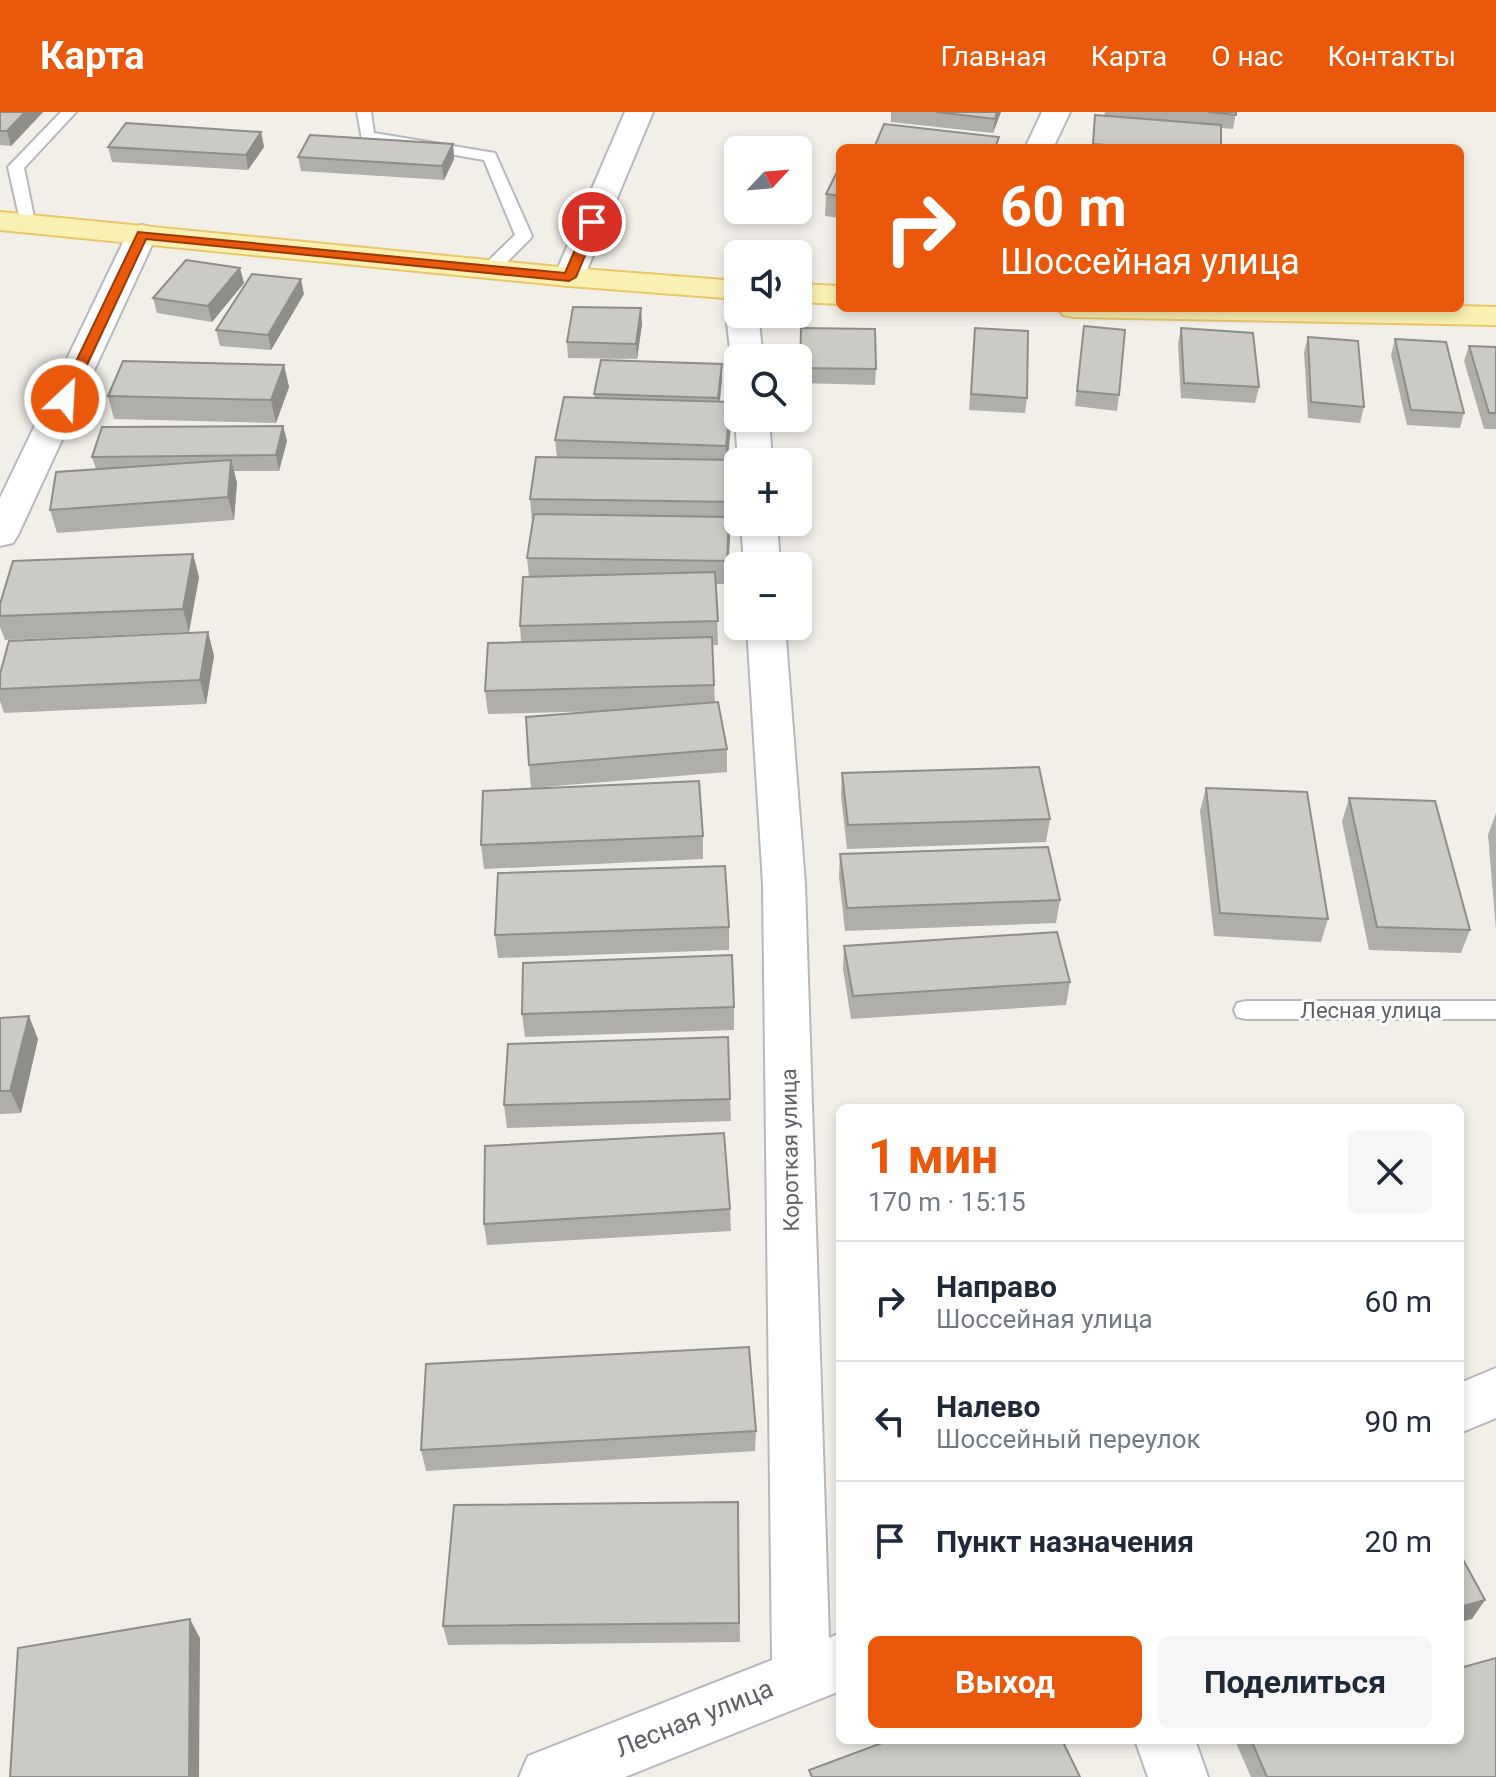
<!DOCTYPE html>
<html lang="ru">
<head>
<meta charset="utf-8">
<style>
  body { margin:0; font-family:Roboto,sans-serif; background:#f6f6f7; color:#1f2937; height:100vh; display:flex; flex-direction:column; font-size:30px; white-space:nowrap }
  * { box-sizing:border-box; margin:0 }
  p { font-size:26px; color:#747a83 }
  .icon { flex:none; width:44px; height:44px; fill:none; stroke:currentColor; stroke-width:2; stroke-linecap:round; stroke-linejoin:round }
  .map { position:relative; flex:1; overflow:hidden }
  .drawer { position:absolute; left:836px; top:992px; width:628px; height:640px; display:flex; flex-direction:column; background:#fff; border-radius:12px; box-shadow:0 4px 12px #0003 }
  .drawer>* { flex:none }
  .hud { position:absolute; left:836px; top:32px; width:628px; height:168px; border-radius:12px; box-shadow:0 4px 12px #0003; background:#ea580c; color:#fff; overflow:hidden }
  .needle { width:52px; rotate:64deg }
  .controls { position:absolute; left:724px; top:24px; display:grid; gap:16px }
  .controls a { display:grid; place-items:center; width:88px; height:88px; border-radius:12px; background:#fff; box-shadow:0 4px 12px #0003; font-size:40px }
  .pin { position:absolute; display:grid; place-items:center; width:68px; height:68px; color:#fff; margin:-34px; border:4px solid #fff; border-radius:50%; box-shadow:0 2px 8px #0007 }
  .me { position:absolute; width:88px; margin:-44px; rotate:25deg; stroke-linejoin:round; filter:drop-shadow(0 0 6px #0008) }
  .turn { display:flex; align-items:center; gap:28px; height:168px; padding:0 32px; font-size:36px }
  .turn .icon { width:104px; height:104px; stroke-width:2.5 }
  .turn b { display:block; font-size:56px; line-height:68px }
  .round { display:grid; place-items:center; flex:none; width:84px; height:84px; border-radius:12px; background:#f6f6f7 }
  .summary { display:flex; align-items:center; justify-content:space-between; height:136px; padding:0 32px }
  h1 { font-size:48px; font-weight:700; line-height:60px; color:#ea580c }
  .primary-button { display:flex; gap:16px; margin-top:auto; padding:16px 32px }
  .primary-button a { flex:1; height:92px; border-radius:12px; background:#ea580c; color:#fff; font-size:32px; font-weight:700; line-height:92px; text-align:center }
  .primary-button a+a { background:#f6f6f7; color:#1f2937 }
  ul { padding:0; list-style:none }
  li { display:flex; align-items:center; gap:24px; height:120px; padding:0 32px; border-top:2px solid #e0e1e3 }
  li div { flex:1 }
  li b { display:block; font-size:30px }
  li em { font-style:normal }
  header { display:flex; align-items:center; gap:48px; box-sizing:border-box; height:112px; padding:0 40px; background:#ea580c; color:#fff }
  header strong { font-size:38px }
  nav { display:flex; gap:44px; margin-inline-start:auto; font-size:28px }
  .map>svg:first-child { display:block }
</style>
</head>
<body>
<header>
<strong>Карта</strong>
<nav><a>Главная</a><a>Карта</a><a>О нас</a><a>Контакты</a></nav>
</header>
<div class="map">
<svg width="1496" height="1665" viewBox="0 0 1496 1665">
  <rect width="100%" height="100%" fill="#f1efe8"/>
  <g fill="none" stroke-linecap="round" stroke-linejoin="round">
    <defs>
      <path id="lane" d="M61,0H76L24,56L35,110L33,113H21L8,55Z
        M357,0H371L374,21L495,41L532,124L530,127L496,161H484L482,157L484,153L515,123L484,48L362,27Z
        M1246,889H1496V907H1246L1237,905L1234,898L1237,891Z"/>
      <path id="street" d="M625,0H653L584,165L580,172L569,174L558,172L554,165Z
        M1042,0H1070L1053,36H1025Z
        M142,113L153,116L157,122L18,423L13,431L0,434V386L127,122L131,116Z
        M738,194V202H758L763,246H738V253L731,246L726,202L731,195Z
        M738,302V306H769L772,350H738L735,306Z
        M741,410H777L780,454H744Z
        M747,514H785L805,772L829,1526L840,1521V1579L625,1665H519L528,1644L772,1548L763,772Z
        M1496,1256V1306L1460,1321V1271Z
        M1135,1628H1195L1208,1665H1148Z"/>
      <path id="primary" d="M0,100L569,156L738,169V187L569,174L0,118Z
        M798,172L840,174V192L798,190Z
        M1460,194L1496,195V213L1074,205L1063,203L1058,196Z"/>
    </defs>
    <!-- lane casing -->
    <use href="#lane" stroke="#b5b8bc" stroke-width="4"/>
    <!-- street casing -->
    <use href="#street" stroke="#b5b8bc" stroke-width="4"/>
    <!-- primary casing -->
    <use href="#primary" stroke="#ebc667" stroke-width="4"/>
    <!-- lane -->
    <use href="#lane" fill="#fff" fill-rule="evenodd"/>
    <!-- street -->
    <use href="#street" fill="#fff" fill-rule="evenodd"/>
    <!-- primary -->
    <use href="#primary" fill="#fbf0b3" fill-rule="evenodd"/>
  </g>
  <!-- wall -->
  <path fill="#afaea9" d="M0,0H43L11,34L0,33Z
    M891,0H1001L993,21L891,10Z
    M1105,0H1236L1233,17L1221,16V36H1092L1095,3L1104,4Z
    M261,20L264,35L248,58L112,50L108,35Z
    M453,32L454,47L444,68L301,59L298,45Z
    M840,54V106L825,104L826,82Z
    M244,171L212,210L157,201L153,186Z
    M304,182L271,238L220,234L216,218Z
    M642,212L637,247L568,246L567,230Z
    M1084,214L1119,283L1117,299L1075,294Z
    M801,216L876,257L875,273L800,271Z
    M975,216L1027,286L1025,301L969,298Z
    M1181,216L1259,275L1255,291L1181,286L1178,232Z
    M1308,225L1364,295L1360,311L1308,306L1304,240Z
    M1395,227L1464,301L1460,316L1407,313L1391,243Z
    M1469,234L1496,235V317H1484L1464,249Z
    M722,252V267L720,290L731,313L727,348H738L737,413H729L727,472H716L718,533H712L715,590L727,637V660L531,676L529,653L604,599L488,602L485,579L521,530L520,514L529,465L527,446L532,410L530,387L557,345L555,328L595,286L594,282Z
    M284,253L289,275L276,311L114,307L108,284Z
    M283,314L287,329L279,359H234L237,371L234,408L57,421L50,398L96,357L92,345Z
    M193,442L199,465L189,520L5,528L0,515V492Z
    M208,520L214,544L206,592L4,601L0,589V562Z
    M842,661L1050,707L1046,730L847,737L841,684Z
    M1206,676L1328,807L1321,830L1214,824L1200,699Z
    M1349,686L1470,818L1461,841L1369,838L1342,710Z
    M1496,701V818L1488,723Z
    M703,724V747L484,757L481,733Z
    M840,742L1060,788L1056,811L845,819L839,765Z
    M729,815V838L498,846L495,823Z
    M844,834L1070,870L1066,893L851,907L843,857Z
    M734,895V918L525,925L522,902Z
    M0,906L38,927L21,1001L0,1002Z
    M730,987L731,1009L507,1016L504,993Z
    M730,1097L731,1119L487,1133L484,1112Z
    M756,1319L755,1339L426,1359L421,1338Z
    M738,1390L740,1530L448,1533L443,1514Z
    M1238,1628H1460L1496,1665H1251L1236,1631Z"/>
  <!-- shaded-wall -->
  <path fill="#8f8d8a" d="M25,0H43L11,34L7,19Z
    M997,0H1001L993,21L995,7Z
    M261,20L264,35L248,58L246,43Z
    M453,32L454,47L444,68L442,54Z
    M240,156L244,171L212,210L208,194Z
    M301,167L304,182L271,238L268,223Z
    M641,196L642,212L637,247L636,232Z
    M722,252V267L718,302V286Z
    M284,253L289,275L276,311L271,288Z
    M731,290V313L727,357L726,334Z
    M283,314L287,329L279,359L276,343Z
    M231,348L237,371L234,408L228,385Z
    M729,405L730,428L727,472V449Z
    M193,442L199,465L189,520L183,497Z
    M208,520L214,544L206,592L200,568Z
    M29,904L38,927L21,1001L10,979Z
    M1485,1488L1472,1507L1460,1510V1495Z
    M190,1507L200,1526L199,1665H189Z"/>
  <!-- building -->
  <path fill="#cccac5" stroke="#8f8d8a" stroke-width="2" d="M0,0H25L7,19H0Z
    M936,0H997L995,7Z
    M1208,0H1236V3Z
    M1095,3L1221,13V36H1143L1093,32Z
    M126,11L261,20L246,43L108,35Z
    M884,12L999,25L995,36H874Z
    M310,23L453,32L442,54L298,45Z
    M840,54V84L826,82Z
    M186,148L240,156L208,194L153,186Z
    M252,162L301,167L268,223L216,218Z
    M573,195L641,196L636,232L567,230Z
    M1084,214L1125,218L1119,283L1077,279Z
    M801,216L875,217L876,257L800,256Z
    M975,216L1028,219L1027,286L971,282Z
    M1181,216L1253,221L1259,275L1184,271Z
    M1308,225L1358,229L1364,295L1311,290Z
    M1395,227L1446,230L1464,301L1411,298Z
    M1469,234L1496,235V301H1489Z
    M601,248L722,252L718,286L594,282Z
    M123,249L284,253L271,288L108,284Z
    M564,285L731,290L726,334L555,328Z
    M283,314L276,343L92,345L102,315Z
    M536,345L738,348L737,390L530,387Z
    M231,348L228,385L50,398L56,360Z
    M534,402L729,405L727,449L527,446Z
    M193,442L183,497L0,504V492L13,449Z
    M715,460L718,509L520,514L523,465Z
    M208,520L200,568L0,577V562L9,529Z
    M712,525L714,573L485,579L488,531Z
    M718,590L727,637L529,653L526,605Z
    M1039,655L1050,707L848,713L842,661Z
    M699,669L703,724L481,733L483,679Z
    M1206,676L1307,680L1328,807L1220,801Z
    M1349,686L1435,689L1470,818L1377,815Z
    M1048,735L1060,788L847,796L840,742Z
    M725,754L729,815L495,823L498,761Z
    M1057,820L1070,870L853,884L844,834Z
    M732,843L734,895L522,902L523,851Z
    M29,904L10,979H0V906Z
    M728,925L730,987L504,993L508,932Z
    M724,1021L730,1097L484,1112L485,1034Z
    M749,1235L756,1319L421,1338L426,1252Z
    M738,1390L739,1511L443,1514L454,1393Z
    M1460,1442L1485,1488L1460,1495Z
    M190,1507L189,1665H10L18,1536Z
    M1496,1546V1665H1267L1251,1628H1460V1556Z
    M890,1628H1062L1080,1665H812L809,1658Z"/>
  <!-- route -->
  <path fill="#ea580c" stroke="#983908" stroke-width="2" d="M588,107L599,110L576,165L569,169L146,127L71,287L65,291L58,287L138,120L565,161Z"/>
  <g text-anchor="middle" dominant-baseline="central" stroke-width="6" stroke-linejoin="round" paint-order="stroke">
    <!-- street labels -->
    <g font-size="22" fill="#5f6367" stroke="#fff">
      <text x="1371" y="898">Лесная улица</text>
      <text transform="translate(790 1038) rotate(-91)">Короткая улица</text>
    </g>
    <!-- near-street labels -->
    <g font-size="26" fill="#5f6367" stroke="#fff">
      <text transform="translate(694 1606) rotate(-22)">Лесная улица</text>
    </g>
  </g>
</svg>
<div class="controls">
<a><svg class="needle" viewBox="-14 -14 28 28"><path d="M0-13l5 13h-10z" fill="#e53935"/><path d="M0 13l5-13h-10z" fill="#747a83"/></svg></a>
<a><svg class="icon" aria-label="sound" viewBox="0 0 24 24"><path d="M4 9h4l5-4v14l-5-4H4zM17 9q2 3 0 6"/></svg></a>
<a><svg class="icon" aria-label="search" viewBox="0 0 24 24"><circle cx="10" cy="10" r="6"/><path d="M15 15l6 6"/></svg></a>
<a>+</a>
<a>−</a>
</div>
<div class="pin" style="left:592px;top:110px;background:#d93025"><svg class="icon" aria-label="arrive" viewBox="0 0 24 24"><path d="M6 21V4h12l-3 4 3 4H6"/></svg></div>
<svg class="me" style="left:65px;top:287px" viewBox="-20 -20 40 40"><circle r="17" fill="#ea580c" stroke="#fff" stroke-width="3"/><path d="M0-11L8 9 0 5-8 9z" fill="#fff"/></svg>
<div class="hud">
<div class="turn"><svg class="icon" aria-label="right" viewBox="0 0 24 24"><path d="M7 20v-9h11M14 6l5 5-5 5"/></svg><div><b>60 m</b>Шоссейная улица</div></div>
</div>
<section class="drawer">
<div class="summary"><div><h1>1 мин</h1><p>170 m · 15:15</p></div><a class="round"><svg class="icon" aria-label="close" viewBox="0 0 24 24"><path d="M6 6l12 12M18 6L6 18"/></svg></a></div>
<ul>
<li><svg class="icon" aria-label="right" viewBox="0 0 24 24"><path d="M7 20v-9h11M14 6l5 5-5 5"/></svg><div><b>Направо</b><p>Шоссейная улица</p></div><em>60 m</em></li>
<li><svg class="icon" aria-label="left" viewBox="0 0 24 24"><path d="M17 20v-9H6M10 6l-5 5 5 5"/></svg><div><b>Налево</b><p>Шоссейный переулок</p></div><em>90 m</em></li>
<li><svg class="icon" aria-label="arrive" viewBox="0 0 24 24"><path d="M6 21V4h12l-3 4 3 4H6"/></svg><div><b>Пункт назначения</b></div><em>20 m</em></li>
</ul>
<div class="primary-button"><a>Выход</a><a>Поделиться</a></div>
</section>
</div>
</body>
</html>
